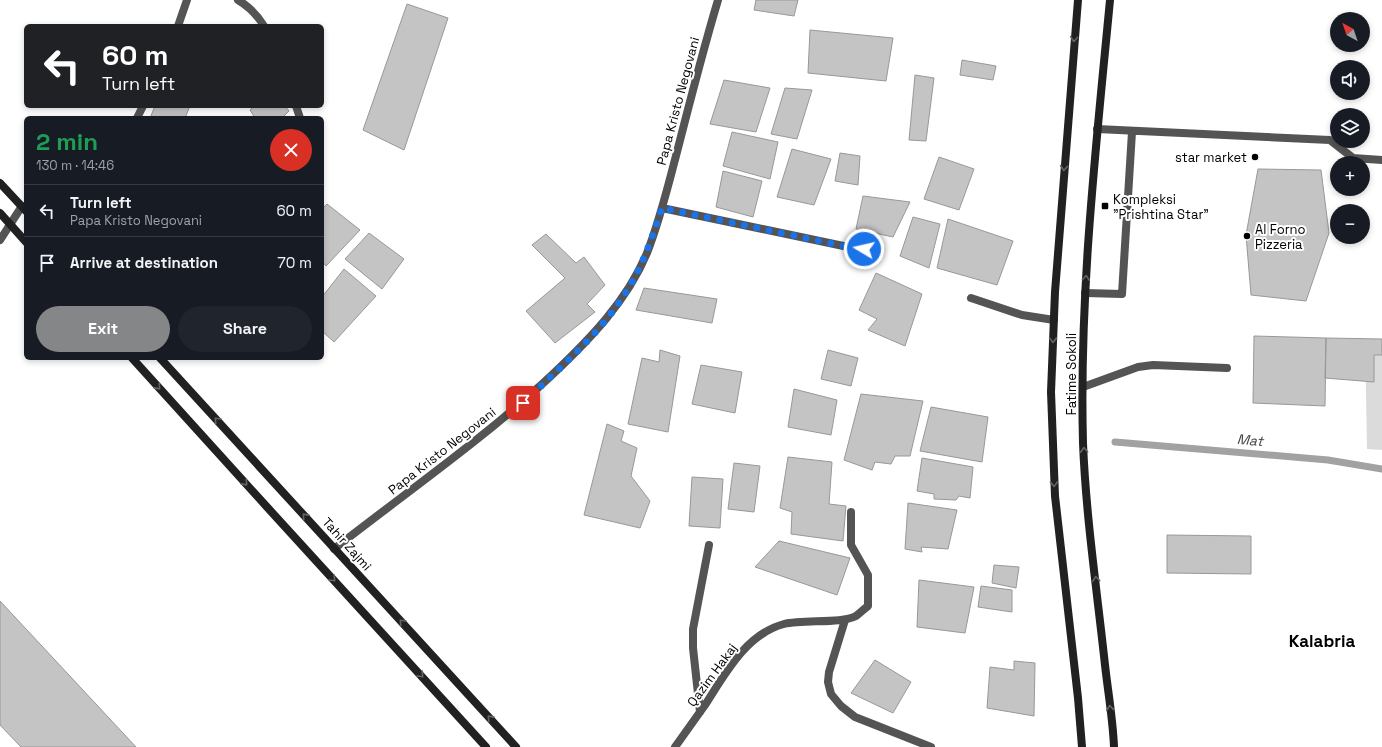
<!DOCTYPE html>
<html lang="en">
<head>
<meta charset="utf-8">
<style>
  body { margin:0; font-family:"Space Grotesk",sans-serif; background:#20242c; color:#f1f3f6; height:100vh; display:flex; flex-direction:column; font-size:15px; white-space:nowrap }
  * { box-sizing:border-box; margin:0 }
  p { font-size:13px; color:#9ea1a6 }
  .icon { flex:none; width:22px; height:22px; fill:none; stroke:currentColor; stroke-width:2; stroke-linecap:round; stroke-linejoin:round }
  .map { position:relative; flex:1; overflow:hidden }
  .sheet { position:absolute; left:24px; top:116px; width:300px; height:244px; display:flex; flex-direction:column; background:#171b24; border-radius:6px; box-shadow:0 2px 6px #0003 }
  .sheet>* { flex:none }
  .top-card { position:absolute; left:24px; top:24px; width:300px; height:84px; border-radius:6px; box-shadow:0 2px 6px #0003; background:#202124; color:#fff; overflow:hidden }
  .needle { width:26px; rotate:320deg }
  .fabs { position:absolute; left:1330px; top:12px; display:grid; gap:8px }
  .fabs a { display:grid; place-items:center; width:40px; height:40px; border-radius:50%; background:#171b24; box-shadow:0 2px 6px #0003; font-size:20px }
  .pin { position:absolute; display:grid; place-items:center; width:34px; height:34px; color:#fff; margin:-17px; border-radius:8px; box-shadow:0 2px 6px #0006 }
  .me { position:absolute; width:44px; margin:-22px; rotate:279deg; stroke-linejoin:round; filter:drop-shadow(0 0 3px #0008) }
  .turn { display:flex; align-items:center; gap:14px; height:84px; padding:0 12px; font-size:18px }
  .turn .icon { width:52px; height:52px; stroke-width:2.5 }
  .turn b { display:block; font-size:28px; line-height:34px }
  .round { display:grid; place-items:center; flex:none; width:42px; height:42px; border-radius:21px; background:#20242c }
  .head { display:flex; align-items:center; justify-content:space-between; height:68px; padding:0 12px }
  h1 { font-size:24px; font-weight:800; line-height:30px; color:#1e9e55 }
  .button { display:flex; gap:8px; margin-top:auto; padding:8px 12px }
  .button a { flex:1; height:46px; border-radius:24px; background:#858687; color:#fff; font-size:16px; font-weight:800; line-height:46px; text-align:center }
  .button a+a { background:#20242c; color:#f1f3f6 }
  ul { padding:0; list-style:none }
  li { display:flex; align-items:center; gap:12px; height:52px; padding:0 12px; border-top:1px solid #363941 }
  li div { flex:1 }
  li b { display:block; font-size:15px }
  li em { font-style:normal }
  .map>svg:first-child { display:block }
</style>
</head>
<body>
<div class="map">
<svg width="1382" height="747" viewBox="0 0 1382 747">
  <rect width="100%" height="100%" fill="#fff"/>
  <!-- green -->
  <path fill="#dbdbdb" d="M1365,339H1382V450L1367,449Z"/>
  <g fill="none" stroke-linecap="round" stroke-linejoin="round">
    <!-- stream -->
    <path stroke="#a2a2a2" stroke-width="7" d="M1115,442L1328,460L1382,469"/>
  </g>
  <!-- building -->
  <path fill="#c4c4c4" stroke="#989898" d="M756,0H798L794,16L754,10Z
    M407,4L448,18L404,150L363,130Z
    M810,30L893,38L886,81L808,73Z
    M962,60L996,66L993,80L960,75Z
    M915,75L934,78L926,141L909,140Z
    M724,80L770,88L756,132L710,124Z
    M785,88L812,90L797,139L771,134Z
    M155,106H190L185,118H150Z
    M254,106H285L289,111L282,118H255L250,110Z
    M732,132L778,142L770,179L723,166Z
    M792,149L831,159L814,205L777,197Z
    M840,153L860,156L858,185L835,181Z
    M939,157L974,169L959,210L924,199Z
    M1258,169L1321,170L1329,233L1306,301L1251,295L1246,235Z
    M723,171L762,181L753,217L716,207Z
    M863,196L910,202L893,237L856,229Z
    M327,204L360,230L326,266L322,261V209Z
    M913,217L940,224L929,268L900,256Z
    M948,219L1013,241L997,285L937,268Z
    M369,233L404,259L382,289L345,259Z
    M546,234L576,263L584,257L605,285L587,304L595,312L555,343L526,311L565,278L532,245Z
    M344,269L376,296L334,342L322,331V297Z
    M876,273L922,294L905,346L868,330L877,319L859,310Z
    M644,288L717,299L712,323L636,310Z
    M1254,336L1326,338L1325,406L1253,403Z
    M1326,338L1382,339V355H1374V382L1325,378Z
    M660,350L680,356L668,432L628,424L642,358L659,362Z
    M828,350L858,358L851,386L821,379Z
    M701,365L742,372L735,413L692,404Z
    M794,389L837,400L831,435L788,427Z
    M861,394L923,401L910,456H895L891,464L875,462L872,470L844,460Z
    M931,407L988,417L982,462L920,451Z
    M607,424L624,431L621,441L637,448L631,476L650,501L640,528L584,515Z
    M788,457L832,462L829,504L846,506L843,541L791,534L792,512L780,508Z
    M922,458L973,467L970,498L959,496L956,500L934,499V494L917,491Z
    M734,463L760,466L754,512L728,509Z
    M692,477L723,479L720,528L689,526Z
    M908,503L957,510L948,549L921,547L922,552L905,549Z
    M1167,535L1251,536V574L1167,573Z
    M779,541L850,558L837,595L755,567Z
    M994,565L1019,567L1016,588L992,583Z
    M919,580L974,587L965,633L917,627Z
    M981,586L1012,590V612L978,607Z
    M0,601L136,747H21L0,725Z
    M875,660L911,682L893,713L851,693Z
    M1014,661L1035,663L1034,716L987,708L990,667L1014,670Z"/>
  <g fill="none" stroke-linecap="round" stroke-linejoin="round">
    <!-- lane -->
    <path stroke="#545454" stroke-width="8" d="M1097,129L1330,140L1353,158L1382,160
      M0,240L22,206
      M1085,293L1122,294L1132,132
      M971,298L1022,315L1054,320
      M1083,387L1138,367L1153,365L1227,368
      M845,620L829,672L828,682L831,694L841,706L855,717L931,747"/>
    <!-- street -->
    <path stroke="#545454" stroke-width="8" d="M238,0C248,6 258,16 264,26
      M178,26L187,0
      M296,106L300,118
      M137,118L143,106
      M662,208L853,248L864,249
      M334,549C408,491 485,438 553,374C590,339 627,301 647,253C660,220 668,186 677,152C690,101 703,50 718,0
      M700,712L693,648V629L709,545
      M675,747C685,733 695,719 705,705C725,674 746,634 784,624C804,619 841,624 856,616C860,613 864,609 868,606V575L851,545V512"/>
    <!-- secondary -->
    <path stroke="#212121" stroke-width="8" d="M1078,0L1055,292L1051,392L1055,496L1078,698L1082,747
      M1110,0C1096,147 1079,295 1083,443C1086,517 1097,591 1105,665C1108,692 1113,720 1114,747
      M0,183L26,211
      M0,213L26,242
      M132,358L267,507L486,747
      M160,358L516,747"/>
  </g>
  <!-- one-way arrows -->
  <defs><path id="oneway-chevron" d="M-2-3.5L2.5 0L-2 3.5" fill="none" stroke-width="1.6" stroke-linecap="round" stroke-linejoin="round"/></defs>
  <g stroke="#646464">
    <use href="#oneway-chevron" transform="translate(1074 39) rotate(95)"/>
    <use href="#oneway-chevron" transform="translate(1064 168) rotate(94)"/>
    <use href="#oneway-chevron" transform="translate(1086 278) rotate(-86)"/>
    <use href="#oneway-chevron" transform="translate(1053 340) rotate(92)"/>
    <use href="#oneway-chevron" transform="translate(158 387) rotate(48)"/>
    <use href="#oneway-chevron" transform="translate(217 420) rotate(-133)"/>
    <use href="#oneway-chevron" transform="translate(1084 450) rotate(-93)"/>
    <use href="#oneway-chevron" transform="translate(245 483) rotate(48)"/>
    <use href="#oneway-chevron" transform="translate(1054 484) rotate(88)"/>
    <use href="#oneway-chevron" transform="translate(305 516) rotate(-132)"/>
    <use href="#oneway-chevron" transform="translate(333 579) rotate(47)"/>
    <use href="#oneway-chevron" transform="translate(1096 579) rotate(-96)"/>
    <use href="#oneway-chevron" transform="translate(402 622) rotate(-133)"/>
    <use href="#oneway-chevron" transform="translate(421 675) rotate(47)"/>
    <use href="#oneway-chevron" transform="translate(1110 708) rotate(-96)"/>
    <use href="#oneway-chevron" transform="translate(490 718) rotate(-132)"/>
  </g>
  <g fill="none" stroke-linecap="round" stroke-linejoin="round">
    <!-- route -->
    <path stroke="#1a73e8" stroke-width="7" stroke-dasharray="0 12.6" d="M523,403C559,368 599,335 626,292C643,266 652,237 662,208L853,248L864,249"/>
  </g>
  <!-- markers -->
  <g fill="#000" stroke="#fff" stroke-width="1.5">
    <circle cx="1255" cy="157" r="4"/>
    <rect x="1101" y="202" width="8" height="8" rx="2"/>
    <circle cx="1247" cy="236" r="4"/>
  </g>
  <g text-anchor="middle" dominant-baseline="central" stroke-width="4" stroke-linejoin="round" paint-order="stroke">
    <!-- street labels -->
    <g font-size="13" fill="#000" stroke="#fff">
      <text transform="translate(678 101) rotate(-75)">Papa Kristo Negovani</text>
      <text transform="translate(1071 374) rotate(-90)">Fatime Sokoli</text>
      <text transform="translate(442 451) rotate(-38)">Papa Kristo Negovani</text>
      <text transform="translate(347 544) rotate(48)">Tahir Zajmi</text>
      <text transform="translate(712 675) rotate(-54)">Qazim Hakaj</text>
    </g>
    <!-- poi labels -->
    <g font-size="13" fill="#000" stroke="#fff" text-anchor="start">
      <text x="1247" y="157" text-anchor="end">star market</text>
      <text x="1113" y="199">Kompleksi<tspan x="1113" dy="15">"Prishtina Star"</tspan></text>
      <text x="1255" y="229">Al Forno<tspan x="1255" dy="15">Pizzeria</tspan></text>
    </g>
    <!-- water labels -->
    <g font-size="14" font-style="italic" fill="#434343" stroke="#fff">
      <text transform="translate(1250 440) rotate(5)">Mat</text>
    </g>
    <!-- district labels -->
    <g font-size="17" font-weight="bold" fill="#000" stroke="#fff">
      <text x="1322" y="641">Kalabria</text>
    </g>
  </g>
</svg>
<div class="fabs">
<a><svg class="needle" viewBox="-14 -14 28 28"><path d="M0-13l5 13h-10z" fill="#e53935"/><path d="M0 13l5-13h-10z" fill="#9ea1a6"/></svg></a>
<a><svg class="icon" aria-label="sound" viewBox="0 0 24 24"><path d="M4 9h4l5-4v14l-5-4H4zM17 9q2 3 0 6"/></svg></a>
<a><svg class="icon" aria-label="layers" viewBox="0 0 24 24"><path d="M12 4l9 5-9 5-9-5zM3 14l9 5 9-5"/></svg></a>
<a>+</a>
<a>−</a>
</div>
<div class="pin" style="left:523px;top:403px;background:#d93025"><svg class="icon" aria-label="arrive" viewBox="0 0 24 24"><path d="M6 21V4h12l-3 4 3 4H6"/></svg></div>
<svg class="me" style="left:864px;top:249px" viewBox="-20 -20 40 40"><circle r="17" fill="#1a73e8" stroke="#fff" stroke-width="3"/><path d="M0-11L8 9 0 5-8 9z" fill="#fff"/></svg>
<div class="top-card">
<div class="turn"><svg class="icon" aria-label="left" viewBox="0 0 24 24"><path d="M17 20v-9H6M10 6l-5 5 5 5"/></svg><div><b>60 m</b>Turn left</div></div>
</div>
<section class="sheet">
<div class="head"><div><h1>2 min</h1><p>130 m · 14:46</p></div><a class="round" style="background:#d93025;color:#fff"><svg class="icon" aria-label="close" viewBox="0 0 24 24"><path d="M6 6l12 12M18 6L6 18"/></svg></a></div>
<ul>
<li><svg class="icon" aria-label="left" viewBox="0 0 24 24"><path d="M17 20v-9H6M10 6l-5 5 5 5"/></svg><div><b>Turn left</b><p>Papa Kristo Negovani</p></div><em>60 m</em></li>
<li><svg class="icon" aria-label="arrive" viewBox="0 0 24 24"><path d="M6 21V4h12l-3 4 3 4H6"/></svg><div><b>Arrive at destination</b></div><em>70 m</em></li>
</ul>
<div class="button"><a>Exit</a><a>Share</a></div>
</section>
</div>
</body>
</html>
